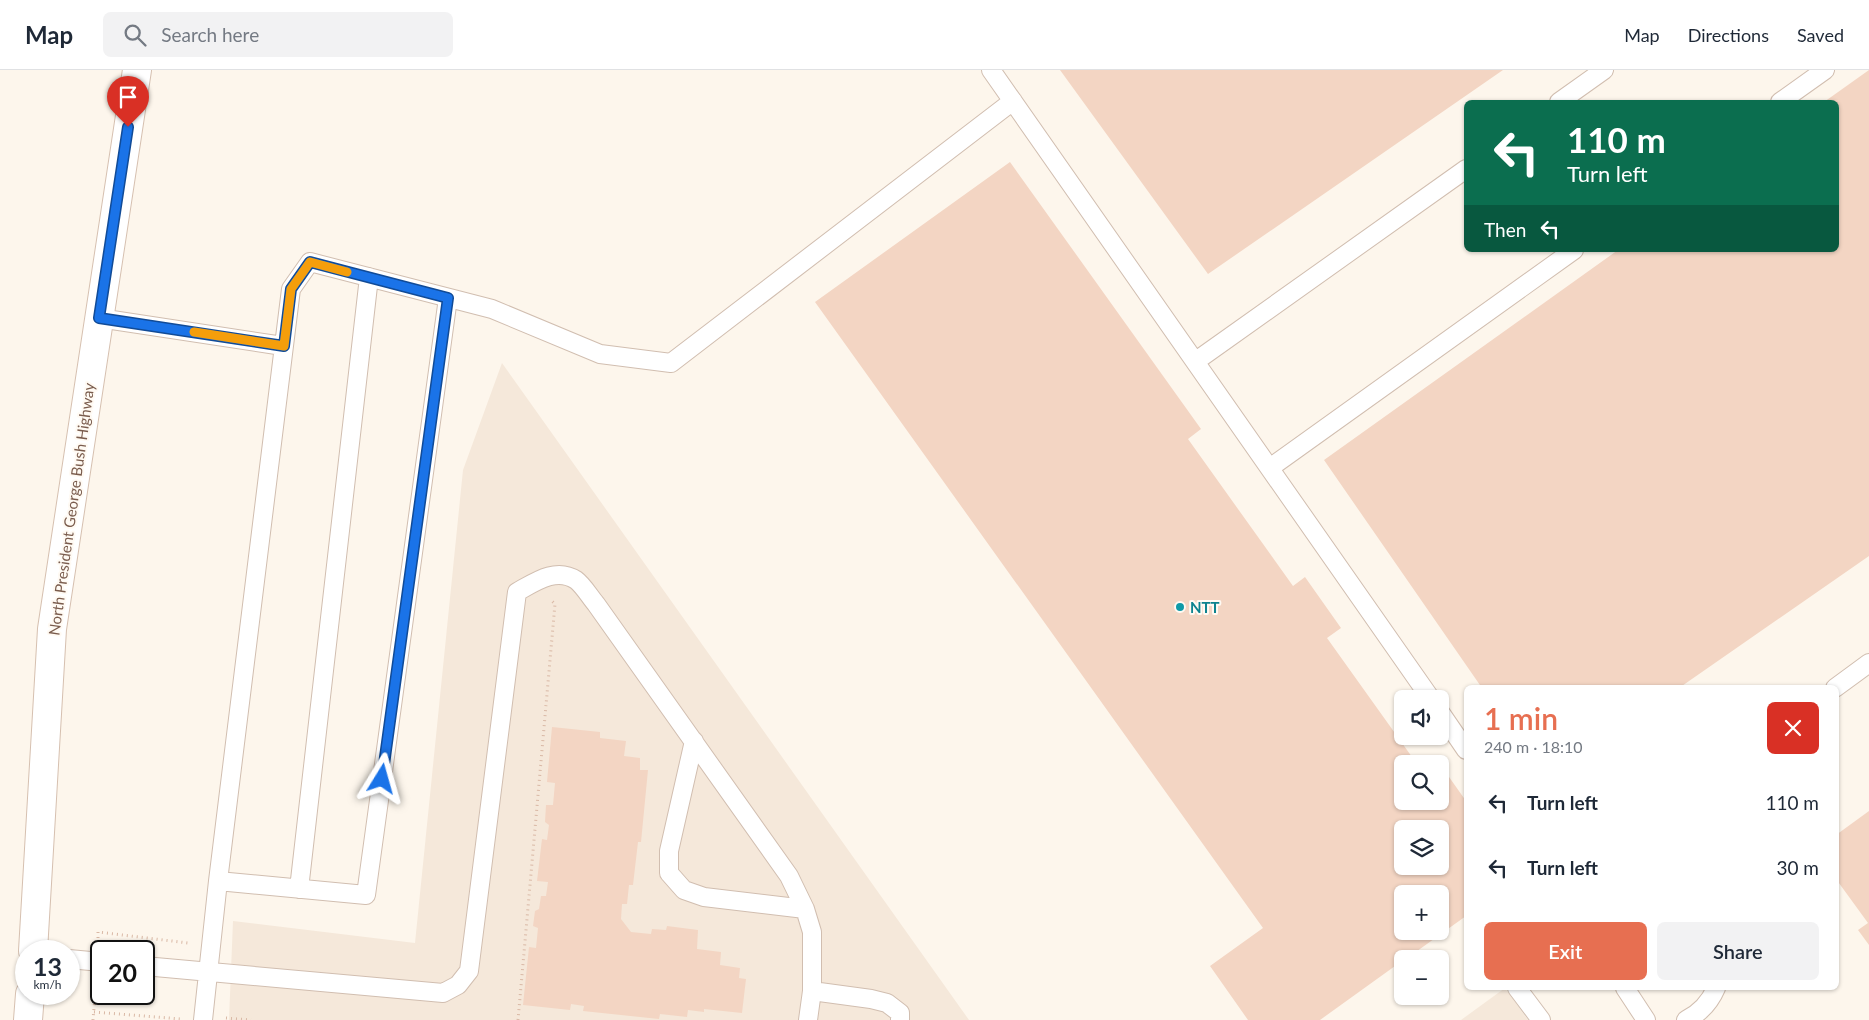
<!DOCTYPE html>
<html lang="en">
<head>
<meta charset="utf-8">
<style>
  body { margin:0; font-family:Lato,sans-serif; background:#f2f2f3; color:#1f2937; height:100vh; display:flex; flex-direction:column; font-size:19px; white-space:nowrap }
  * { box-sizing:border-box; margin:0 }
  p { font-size:16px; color:#747a83 }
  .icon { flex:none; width:28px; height:28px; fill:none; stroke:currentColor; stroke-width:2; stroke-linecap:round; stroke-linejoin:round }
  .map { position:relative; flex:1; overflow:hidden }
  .side { position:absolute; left:1464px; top:615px; width:375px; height:305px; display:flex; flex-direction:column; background:#fff; border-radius:8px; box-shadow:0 1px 4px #0004 }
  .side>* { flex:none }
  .top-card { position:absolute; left:1464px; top:30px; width:375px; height:152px; border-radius:8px; box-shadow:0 1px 4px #0004; background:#0b6e4f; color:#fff; overflow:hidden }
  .tools { position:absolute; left:1394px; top:620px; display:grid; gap:10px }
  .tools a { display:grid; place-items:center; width:55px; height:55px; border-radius:8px; background:#fff; box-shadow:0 1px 4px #0004; font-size:25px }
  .speed { position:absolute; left:15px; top:870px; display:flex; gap:10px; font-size:25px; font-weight:700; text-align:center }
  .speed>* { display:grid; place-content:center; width:65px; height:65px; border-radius:50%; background:#fff; box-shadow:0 1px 4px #0004; line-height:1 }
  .speed small { font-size:12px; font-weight:400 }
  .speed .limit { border:2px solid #111; border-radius:8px; background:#fff; color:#111 }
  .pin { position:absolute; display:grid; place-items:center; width:42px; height:42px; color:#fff; margin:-51px -21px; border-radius:50% 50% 50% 0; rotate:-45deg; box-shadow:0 0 5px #0007 }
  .pin .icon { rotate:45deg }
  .me { position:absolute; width:55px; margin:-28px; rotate:8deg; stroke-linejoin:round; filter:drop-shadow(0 0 4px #0008) }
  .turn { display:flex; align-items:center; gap:18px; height:105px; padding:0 20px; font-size:22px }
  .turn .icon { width:65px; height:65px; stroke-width:2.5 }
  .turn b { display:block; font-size:35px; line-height:42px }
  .then { display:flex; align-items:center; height:48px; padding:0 20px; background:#0003; gap:10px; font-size:19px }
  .round { display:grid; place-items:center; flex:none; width:52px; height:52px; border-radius:8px; background:#f2f2f3 }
  .head { display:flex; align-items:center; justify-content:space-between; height:85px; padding:0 20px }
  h1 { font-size:30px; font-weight:600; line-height:38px; color:#e76f51 }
  .action { display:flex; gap:10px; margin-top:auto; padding:10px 20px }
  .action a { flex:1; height:58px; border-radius:8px; background:#e76f51; color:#fff; font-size:20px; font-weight:600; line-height:58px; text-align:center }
  .action a+a { background:#f2f2f3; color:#1f2937 }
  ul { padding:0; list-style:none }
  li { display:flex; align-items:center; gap:15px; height:65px; padding:0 20px }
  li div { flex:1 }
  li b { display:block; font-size:19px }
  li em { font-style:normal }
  header { display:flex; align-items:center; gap:30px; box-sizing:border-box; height:70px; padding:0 25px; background:#fff; border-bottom:1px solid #e0e1e3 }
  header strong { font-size:24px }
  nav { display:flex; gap:28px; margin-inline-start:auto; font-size:18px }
  .search { width:350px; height:45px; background:#f2f2f3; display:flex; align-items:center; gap:12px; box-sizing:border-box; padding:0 18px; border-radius:8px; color:#747a83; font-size:19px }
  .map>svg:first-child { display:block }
</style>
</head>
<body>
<header>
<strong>Map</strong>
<div class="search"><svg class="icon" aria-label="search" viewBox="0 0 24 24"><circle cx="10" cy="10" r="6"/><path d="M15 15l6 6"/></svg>Search here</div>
<nav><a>Map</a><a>Directions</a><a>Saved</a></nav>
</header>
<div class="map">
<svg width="1869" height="950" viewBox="0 0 1869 950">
  <rect width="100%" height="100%" fill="#fdf6ec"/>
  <!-- residential -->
  <path fill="#f5e8da" d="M502,293L969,950H229L233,851L415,873L463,400Z
    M1505,918L1528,950H1461Z"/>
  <!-- building -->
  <path fill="#f3d5c3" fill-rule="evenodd" d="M1060,0H1503L1208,204Z
    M1869,0V486L1679,618H1482L1324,390L1618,180H1836V32H1824Z
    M1010,92L1201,359L1188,369L1293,516L1305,507L1341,558L1327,568L1417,694H1402V731H1440V698L1442,697L1466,731V846L1406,889H1402V891L1320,950H1248L1210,896L1263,858L815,232ZM1402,759H1440V796H1402ZM1402,824H1440V861H1402Z
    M552,657L600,662V668L626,671L624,686L640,688V700H648L641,772H638L633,815H629L627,834H622L621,849L631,862L651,864L652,859L666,860L667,856L698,860L697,879L721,882L720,895L740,898L739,908L746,909L742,943L704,939V942L688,940L687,947L660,944L659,949L583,941L584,936L571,934L570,940L523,935L529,877L536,878L538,858L533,856L535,841L539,839L541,826H546L548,812L537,811L542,769L547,770L549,755L545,752L546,735H553L555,713L547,712Z
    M1869,741V875L1858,860L1868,853L1836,809V765Z"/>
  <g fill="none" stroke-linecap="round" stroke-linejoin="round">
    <defs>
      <path id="lane" d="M991,0L1431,629
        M1559,32L1604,0
        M1780,32L1825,0
        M448,228L366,825L218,811L291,219L310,192L492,239L600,284L671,293L1013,31
        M99,248L283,276
        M1196,291L1466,99
        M1271,397L1574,180
        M1835,618L1869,593
        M1440,642L1466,680
        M694,671L669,781V803L684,820L704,827L805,839
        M299,819L369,207
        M69,889L101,892
        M144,896L443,923L458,915L469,901L517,522C535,512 556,497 576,510C583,515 590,527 596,534L789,806L805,839L812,862V921
        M1517,918L1541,950
        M1625,918L1646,950
        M203,950L218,811
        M808,950L812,921L871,929L887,933L900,943V950
        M1686,950C1700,943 1710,932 1716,918"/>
      <path id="secondary" d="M33,881L52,559L137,0
        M28,950L30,924"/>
    </defs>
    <!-- lane casing -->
    <use href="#lane" stroke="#d1beb0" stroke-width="20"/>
    <!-- secondary casing -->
    <use href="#secondary" stroke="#d6c0b0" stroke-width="30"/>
    <!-- path -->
    <path stroke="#d9b8a5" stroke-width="3" stroke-dasharray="1 4" stroke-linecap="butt" d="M98,868V862L188,873
      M94,942L181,949
      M226,948L251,950
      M93,950L96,914
      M518,950L555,534L550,529"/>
    <!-- lane -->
    <use href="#lane" stroke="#fff" stroke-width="18"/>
    <!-- secondary -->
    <use href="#secondary" stroke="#fff" stroke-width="28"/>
  </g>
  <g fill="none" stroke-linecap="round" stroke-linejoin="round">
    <defs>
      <path id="route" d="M128,57L99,248L284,276L291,219L310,192L448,228L382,709"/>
    </defs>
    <!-- route casing -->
    <use href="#route" stroke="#114b97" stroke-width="12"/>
    <!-- route -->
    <use href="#route" stroke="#1a73e8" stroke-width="9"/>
    <!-- slow -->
    <path stroke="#f59e0b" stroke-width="9" d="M194,262L284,276L291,219L310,192L347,202"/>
  </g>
  <!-- markers -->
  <circle fill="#0f9aa8" stroke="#fffaf3" stroke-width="2" cx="1180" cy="537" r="5"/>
  <g text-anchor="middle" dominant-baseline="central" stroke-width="4" stroke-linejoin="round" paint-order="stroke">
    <!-- street labels -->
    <g font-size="15" fill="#7a5c4d" stroke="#fffaf3">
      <text transform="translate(71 439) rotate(-82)">North President George Bush Highway</text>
    </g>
    <!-- culture labels -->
    <g font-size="15" font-weight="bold" fill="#0d838f" stroke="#fffaf3" text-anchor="start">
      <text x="1190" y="537">NTT</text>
    </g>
  </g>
</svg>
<div class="tools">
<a><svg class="icon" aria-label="sound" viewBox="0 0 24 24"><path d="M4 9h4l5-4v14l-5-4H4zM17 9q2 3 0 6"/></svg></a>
<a><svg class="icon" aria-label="search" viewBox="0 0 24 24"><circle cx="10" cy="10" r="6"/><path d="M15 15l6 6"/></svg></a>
<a><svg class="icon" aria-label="layers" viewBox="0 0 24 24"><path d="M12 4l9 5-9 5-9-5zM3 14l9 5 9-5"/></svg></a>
<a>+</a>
<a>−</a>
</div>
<div class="speed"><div>13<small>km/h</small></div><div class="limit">20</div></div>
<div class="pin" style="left:128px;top:57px;background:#d93025"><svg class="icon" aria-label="arrive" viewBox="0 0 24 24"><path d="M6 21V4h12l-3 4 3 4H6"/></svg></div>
<svg class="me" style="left:382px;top:709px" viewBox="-20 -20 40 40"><path d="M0-17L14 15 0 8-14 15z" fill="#1a73e8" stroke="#fff" stroke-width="4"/></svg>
<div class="top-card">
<div class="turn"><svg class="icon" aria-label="left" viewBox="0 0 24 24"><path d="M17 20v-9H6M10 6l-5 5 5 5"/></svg><div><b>110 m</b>Turn left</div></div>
<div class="then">Then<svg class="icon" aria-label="left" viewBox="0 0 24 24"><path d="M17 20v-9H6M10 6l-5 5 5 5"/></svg></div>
</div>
<section class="side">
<div class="head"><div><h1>1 min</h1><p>240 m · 18:10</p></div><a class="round" style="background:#d93025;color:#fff"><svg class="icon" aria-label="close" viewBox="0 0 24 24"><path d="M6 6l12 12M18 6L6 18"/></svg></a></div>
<ul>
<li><svg class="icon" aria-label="left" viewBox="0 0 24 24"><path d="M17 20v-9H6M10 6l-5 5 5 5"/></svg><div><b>Turn left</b></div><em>110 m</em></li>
<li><svg class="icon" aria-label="left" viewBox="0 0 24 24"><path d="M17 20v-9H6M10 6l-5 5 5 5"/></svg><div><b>Turn left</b></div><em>30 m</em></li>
</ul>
<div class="action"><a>Exit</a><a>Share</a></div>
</section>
</div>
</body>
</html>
